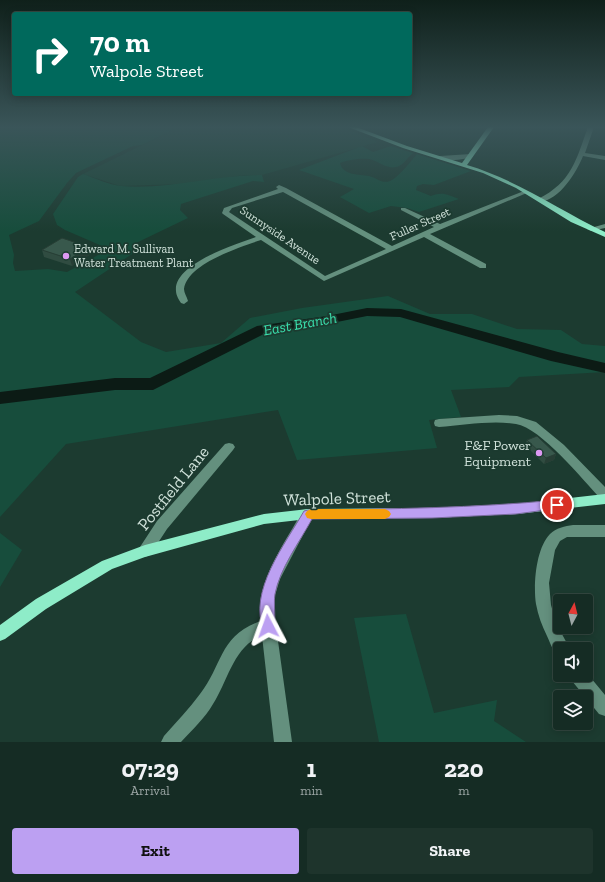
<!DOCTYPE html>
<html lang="en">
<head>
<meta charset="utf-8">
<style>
  body { margin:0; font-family:"Zilla Slab",serif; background:#1e342c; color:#f1f3f6; height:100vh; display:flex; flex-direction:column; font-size:15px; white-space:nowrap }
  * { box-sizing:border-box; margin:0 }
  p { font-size:13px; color:#9da7a6 }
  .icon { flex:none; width:22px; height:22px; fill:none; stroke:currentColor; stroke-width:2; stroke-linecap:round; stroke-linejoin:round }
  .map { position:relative; height:742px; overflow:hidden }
  .sheet { display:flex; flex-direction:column; background:#152c24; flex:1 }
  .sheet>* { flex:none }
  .hud { position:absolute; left:12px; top:12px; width:400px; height:84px; border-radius:4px; box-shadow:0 2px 10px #0003,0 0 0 1px #344841; background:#00695c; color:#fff; overflow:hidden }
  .needle { width:26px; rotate:7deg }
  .controls { position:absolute; left:553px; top:594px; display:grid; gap:8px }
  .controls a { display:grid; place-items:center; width:40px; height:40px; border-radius:4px; background:#152c24; box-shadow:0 2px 10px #0003,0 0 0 1px #344841; font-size:20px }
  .pin { position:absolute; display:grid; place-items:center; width:34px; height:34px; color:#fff; margin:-17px; border:2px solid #fff; border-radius:50%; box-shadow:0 1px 4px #0007 }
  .me { position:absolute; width:44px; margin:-22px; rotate:356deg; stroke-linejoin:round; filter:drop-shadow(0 0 3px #0008) }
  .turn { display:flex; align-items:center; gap:14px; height:84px; padding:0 12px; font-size:18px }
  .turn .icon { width:52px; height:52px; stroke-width:2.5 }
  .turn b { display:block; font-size:28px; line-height:34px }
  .eta { display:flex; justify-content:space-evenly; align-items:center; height:68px; text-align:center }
  .eta b { font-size:24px; font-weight:700; line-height:28px }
  .cta { display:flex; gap:8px; margin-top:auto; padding:8px 12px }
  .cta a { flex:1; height:46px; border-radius:4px; background:#bca0f2; color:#111; font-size:16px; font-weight:700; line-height:46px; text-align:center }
  .cta a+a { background:#1e342c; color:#f1f3f6 }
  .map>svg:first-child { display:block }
</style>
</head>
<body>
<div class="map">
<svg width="605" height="742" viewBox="0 0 605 742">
  <rect width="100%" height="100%" fill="#1c3b30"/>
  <!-- built -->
  <path fill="#1c4537" d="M179,127H342L378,142L262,175H245L183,184L120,186L83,174Z"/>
  <!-- green -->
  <path fill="#174d3c" d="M0,127H179L142,145L133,146L76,173L67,183L39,221L9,235L14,255L13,263L15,271L48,269L67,272L109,249L65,230L57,225L53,214L78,177L83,174C95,178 109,185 121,186C168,190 215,175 262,175L264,182L253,181L181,204L180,210L188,218L134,244L141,248L75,292L141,342L166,352L221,343L250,318L302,308L388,296L430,314H472L517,329L561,330L582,344L605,346V372L519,377L509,387L451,390L461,417L429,420L437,448L297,460L278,410L66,444L0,517Z
    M362,146L373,152L391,146L413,153C408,157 404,164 399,166C388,171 379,161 369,159C360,158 348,160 340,163C343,176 359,174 369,176C377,178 382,184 390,181C398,178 411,161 417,154L471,171L434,185L423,184L417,186L416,190L431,196C442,191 449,195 459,199L419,212L407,208L391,206L369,213L340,197L354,189L299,170Z
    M0,533L22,550L0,587Z
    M406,614L434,713L497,700L494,721L526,742H379L354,618Z"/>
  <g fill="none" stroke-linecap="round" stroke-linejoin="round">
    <!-- river -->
    <path fill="#0c1b15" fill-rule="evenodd" d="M367,308L401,309L558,352L605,363V373L551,361L400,317L367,316L327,324L266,333L153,390H115L0,404V392L115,378H150L257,326L327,316Z"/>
    <!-- minor -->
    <path fill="#64907e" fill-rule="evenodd" d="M588,127H594L585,153L605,156V160L583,156C577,172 557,204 538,201V199C572,182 576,160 588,127Z
      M471,154L473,155V157C463,159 445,163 437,158L440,156Z
      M279,185L286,188L392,246L434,227L401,210V208H405L440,224L524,191L529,192L430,234L486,264V268H480L424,237L324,281L261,240C240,247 187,264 184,289C184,293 187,297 188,301L184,304L181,303C179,300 176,295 176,291C173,264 236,244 256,237L223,214L222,213L224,208L278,189L276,187ZM283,192L386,249L325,276L229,212L232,208Z
      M605,224V228L591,231L587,229Z
      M499,415L517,416L536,422L564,445L605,487V500L601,499C582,479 541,428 516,424C493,420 463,425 439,427L435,426L434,423L435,420L439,419Z
      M229,443L233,444L235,447L233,450L167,529L150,555L145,557L140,555L138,551L140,547L157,521L225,444Z
      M308,509L313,510L314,514L280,579L275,595L274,612L292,742H274L262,636C234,645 228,681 213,704C205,718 192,730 181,742H161L164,736C176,722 189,709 200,694C223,665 219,635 261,621C256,580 284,545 303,510Z
      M573,525H605V537H567L560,541L555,550L549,583L551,605L556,623L570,649H560V656C553,653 550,642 547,636C542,626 538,615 536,604C533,585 536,548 550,534C556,528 565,526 573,525Z
      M586,672L605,695V716L599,714L572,681L570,675H586Z"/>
    <!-- major -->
    <path fill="#8eecc8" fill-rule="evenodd" d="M348,127H356L407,146L462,163L488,127H494L467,165C517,180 559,210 605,232V237L571,222L516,188L483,173L403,148Z
      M605,494V504L517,514L432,518L308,519L264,524L145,557L112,569L46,609L5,639L0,641V625L36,599L102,561L145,545L264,514L308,509L432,508L517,504Z"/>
  </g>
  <!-- wall -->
  <path fill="#304c41" d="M89,247L91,254L72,266L44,257L42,250Z
    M527,440L556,454L554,460L544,464L525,445Z"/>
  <!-- shaded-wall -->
  <path fill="#273e35" d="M89,247L91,254L72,266L70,259Z
    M556,454L554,460L544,464L546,458Z"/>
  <!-- building -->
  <path fill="#38584c" stroke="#273e35" d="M62,238L89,247L70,259L42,250Z
    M537,436L556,454L546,458L527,440Z"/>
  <!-- sky -->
  <linearGradient id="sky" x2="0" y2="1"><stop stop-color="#0f201a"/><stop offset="0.55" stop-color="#3a5559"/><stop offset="1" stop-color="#3a5559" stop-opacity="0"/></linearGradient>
  <rect width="605" height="231" fill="url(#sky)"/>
  <!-- route -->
  <path fill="#bca0f2" stroke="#7a689d" d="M557,500L561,502L562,505L561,508L516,514L432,518L312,519C299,543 280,568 275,594C273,605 277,622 273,631L268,633L264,631C247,592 286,543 304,511L308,510C391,509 474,508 557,500Z"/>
  <!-- slow -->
  <path fill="#f59e0b" d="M311,509H385L389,511L391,514L389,517L385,519H311L307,518L305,514L307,511Z"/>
  <!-- markers -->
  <g fill="#dd99f3" stroke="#1c3b30" stroke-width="1.5">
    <circle cx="66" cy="256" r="4"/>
    <circle cx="539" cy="453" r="4"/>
  </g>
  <g text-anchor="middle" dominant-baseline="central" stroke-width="3.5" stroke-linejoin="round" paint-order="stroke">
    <!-- far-street labels -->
    <g font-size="12" fill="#d0e2da" stroke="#1c3b30">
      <text transform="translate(420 224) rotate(-24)">Fuller Street</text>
      <text transform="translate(280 235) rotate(34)">Sunnyside Avenue</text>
    </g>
    <!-- far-poi labels -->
    <g font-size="12" fill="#d0e2da" stroke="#1c3b30" text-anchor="start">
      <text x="74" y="249">Edward M. Sullivan<tspan x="74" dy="14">Water Treatment Plant</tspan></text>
    </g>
    <!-- poi labels -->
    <g font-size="14" fill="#d0e2da" stroke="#1c3b30" text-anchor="end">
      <text x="531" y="445">F&amp;F Power<tspan x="531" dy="16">Equipment</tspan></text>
    </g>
    <!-- water labels -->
    <g font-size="15" font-style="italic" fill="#3ae1ae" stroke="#1c3b30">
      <text transform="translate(300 324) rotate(-10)">East Branch</text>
    </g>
    <!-- near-street labels -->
    <g font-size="17" fill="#d0e2da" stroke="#1c3b30">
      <text transform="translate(173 488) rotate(-51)">Postfield Lane</text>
      <text transform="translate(337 498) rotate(-2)">Walpole Street</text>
    </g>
  </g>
</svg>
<div class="controls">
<a><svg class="needle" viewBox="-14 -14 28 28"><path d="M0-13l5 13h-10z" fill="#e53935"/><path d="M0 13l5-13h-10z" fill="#9da7a6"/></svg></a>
<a><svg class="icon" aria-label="sound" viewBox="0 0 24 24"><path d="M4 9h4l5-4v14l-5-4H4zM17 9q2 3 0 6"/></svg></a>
<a><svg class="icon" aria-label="layers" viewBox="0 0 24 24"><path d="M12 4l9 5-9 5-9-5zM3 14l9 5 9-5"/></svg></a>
</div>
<div class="pin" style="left:557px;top:505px;background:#d93025"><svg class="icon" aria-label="arrive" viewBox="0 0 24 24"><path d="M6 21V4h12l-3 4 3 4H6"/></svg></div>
<svg class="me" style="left:268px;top:626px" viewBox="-20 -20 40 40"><path d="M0-17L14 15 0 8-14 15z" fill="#bca0f2" stroke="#fff" stroke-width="4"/></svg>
<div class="hud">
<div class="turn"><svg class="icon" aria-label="right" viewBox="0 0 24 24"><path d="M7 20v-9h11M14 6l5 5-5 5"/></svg><div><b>70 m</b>Walpole Street</div></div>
</div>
</div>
<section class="sheet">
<div class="eta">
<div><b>07:29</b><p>Arrival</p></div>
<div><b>1</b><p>min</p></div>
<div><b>220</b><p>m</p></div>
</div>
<div class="cta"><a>Exit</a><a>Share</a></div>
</section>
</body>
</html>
